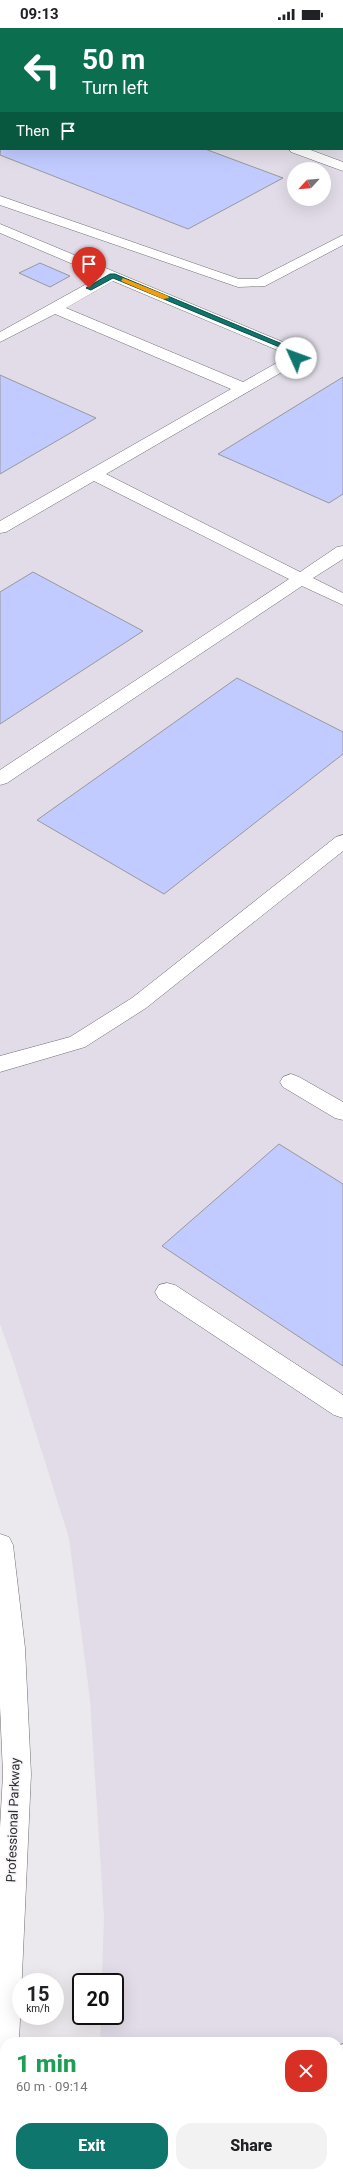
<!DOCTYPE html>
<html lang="en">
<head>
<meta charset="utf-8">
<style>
  body { margin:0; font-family:Roboto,sans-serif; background:#f2f2f2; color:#202124; height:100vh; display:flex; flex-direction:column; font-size:15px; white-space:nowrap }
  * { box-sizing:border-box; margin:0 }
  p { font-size:13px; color:#757577 }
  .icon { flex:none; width:22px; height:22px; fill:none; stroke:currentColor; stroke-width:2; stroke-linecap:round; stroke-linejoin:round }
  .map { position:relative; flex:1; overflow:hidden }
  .details { position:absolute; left:0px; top:2009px; width:343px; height:140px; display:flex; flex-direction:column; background:#fff; border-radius:16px 16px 0 0; box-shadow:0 4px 16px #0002 }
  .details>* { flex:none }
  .hud { position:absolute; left:0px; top:0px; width:343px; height:122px; box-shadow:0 4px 16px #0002; background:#0b6e4f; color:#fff; overflow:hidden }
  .needle { width:26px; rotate:244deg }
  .controls { position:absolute; left:287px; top:134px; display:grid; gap:8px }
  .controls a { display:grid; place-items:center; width:44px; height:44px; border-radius:50%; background:#fff; box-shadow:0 4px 16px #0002; font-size:20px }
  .speed { position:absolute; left:12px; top:1945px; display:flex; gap:8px; font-size:20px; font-weight:700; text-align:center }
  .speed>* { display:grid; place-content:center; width:52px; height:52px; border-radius:50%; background:#fff; box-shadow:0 4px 16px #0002; line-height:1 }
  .speed small { font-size:10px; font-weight:400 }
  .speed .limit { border:2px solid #111; border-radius:6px; background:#fff; color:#111 }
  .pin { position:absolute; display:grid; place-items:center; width:34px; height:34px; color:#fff; margin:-41px -17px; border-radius:50% 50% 50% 0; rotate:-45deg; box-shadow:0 0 4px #0007 }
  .pin .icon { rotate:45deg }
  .me { position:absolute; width:44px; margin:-22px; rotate:313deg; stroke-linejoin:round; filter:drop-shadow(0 0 3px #0008) }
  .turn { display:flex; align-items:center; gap:14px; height:84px; padding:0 16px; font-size:18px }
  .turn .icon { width:52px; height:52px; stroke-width:2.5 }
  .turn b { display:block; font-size:28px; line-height:34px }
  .then { display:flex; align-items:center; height:38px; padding:0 16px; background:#0003; gap:8px; font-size:15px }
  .round { display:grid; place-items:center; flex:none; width:42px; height:42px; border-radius:16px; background:#f2f2f2 }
  .summary { display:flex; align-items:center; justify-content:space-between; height:68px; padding:0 16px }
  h1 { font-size:24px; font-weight:800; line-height:30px; color:#1e9e55 }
  .cta { display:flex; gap:8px; margin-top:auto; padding:8px 16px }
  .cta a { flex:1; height:46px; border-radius:16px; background:#0f766e; color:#fff; font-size:16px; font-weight:800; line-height:46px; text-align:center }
  .cta a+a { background:#f2f2f2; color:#202124 }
  .status { display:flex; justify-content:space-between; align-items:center; height:28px; padding:0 20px; background:#fff; direction:ltr }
  .status svg { height:11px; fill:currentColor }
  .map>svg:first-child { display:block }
</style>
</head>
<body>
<div class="status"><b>09:13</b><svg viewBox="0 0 49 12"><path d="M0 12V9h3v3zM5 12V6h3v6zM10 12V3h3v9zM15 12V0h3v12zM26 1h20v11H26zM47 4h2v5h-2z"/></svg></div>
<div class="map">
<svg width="343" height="2149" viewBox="0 0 343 2149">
  <rect width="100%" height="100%" fill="#ebe9ed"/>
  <!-- built -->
  <path fill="#e1dce7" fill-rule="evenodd" d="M0,0L85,1H1V121H342L343,26V2149H96V2144H338V2014H100L101,1988H115V1954H102L104,1889L90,1671L69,1510L14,1335L0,1296ZM294,141H324V171H294Z"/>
  <!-- building -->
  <path fill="#c2cbff" stroke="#98989c" d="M1,116V121H205L283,150L188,201L0,127Z
    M40,235L70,248L50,259L19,245Z
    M0,347L96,390L0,446Z
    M343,349V466L329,475L218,426Z
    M33,544L143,603L0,696V564Z
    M237,650L343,704V726L164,866L37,792Z
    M279,1116L343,1156V1338L162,1218Z"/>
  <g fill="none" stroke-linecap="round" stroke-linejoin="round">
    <defs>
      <path id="minor" d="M186,0H205L206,1H187Z
        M342,13L343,14V22L342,21Z
        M1,21V29L0,30V22Z
        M0,71H1V79H0Z
        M289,121H308L343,134V143L291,124Z
        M0,168L239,251H257L343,207V217L265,258L238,259L0,177Z
        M0,196L302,322L305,325L301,333L106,446L300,544L337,519L343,518V531L313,550L343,565V577L302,558L7,755L0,757V742L289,551L94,453L6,504L0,505V493L231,361L55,286L0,314V304L101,248L0,205ZM113,253L289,327V328L243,354L66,280Z
        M343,807V823L146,980L85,1019L0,1044V1028L70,1009L132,970L336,809Z
        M291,1046L299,1049L343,1074V1092L335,1090L283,1059L280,1054L283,1049Z
        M167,1255L175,1257L343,1367V1390L334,1387L159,1271L155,1264L159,1257Z
        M0,1506L9,1509L13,1517L25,1620L31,1746L19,2014H5V2105L0,2107V1800L3,1746L0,1678Z
        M343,2016V2046L338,2048V2018Z
        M5,2131V2144H29L27,2149H0V2132Z"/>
    </defs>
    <!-- minor casing -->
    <use href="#minor" stroke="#6e6d70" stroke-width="1"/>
    <!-- minor -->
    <use href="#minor" fill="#fff" fill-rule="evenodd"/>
  </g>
  <!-- route -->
  <path fill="#0f766e" stroke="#0a4d48" d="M110,246H115L299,323V330L294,332V325L113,250L91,262L86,260Z"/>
  <!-- slow -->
  <path fill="#f59e0b" d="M123,250L168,268L169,270L163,271L121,253Z"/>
  <g text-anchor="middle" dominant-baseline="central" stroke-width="3.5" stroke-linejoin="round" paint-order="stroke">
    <!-- near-street labels -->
    <g font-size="13" fill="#2d2c2e" stroke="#f8f6fa">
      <text transform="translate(13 1792) rotate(-88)">Professional Parkway</text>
    </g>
  </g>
</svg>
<div class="controls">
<a><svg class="needle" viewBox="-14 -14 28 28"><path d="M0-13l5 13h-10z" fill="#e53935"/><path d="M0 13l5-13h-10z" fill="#757577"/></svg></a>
</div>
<div class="speed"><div>15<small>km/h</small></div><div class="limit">20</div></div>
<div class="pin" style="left:89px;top:260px;background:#d93025"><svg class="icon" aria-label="arrive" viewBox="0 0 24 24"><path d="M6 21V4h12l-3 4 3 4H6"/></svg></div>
<svg class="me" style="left:296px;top:330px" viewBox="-20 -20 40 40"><circle r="19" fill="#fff"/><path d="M0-13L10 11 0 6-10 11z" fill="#0f766e"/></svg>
<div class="hud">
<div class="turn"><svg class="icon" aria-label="left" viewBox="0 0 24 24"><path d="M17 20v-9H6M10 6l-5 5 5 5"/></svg><div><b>50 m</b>Turn left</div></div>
<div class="then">Then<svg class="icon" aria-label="arrive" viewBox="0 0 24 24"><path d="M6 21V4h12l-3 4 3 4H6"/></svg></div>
</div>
<section class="details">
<div class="summary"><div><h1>1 min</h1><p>60 m · 09:14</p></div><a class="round" style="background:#d93025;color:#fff"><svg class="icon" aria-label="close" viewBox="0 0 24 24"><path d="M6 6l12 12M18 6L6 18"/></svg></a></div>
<div class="cta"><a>Exit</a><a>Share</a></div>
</section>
</div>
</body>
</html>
